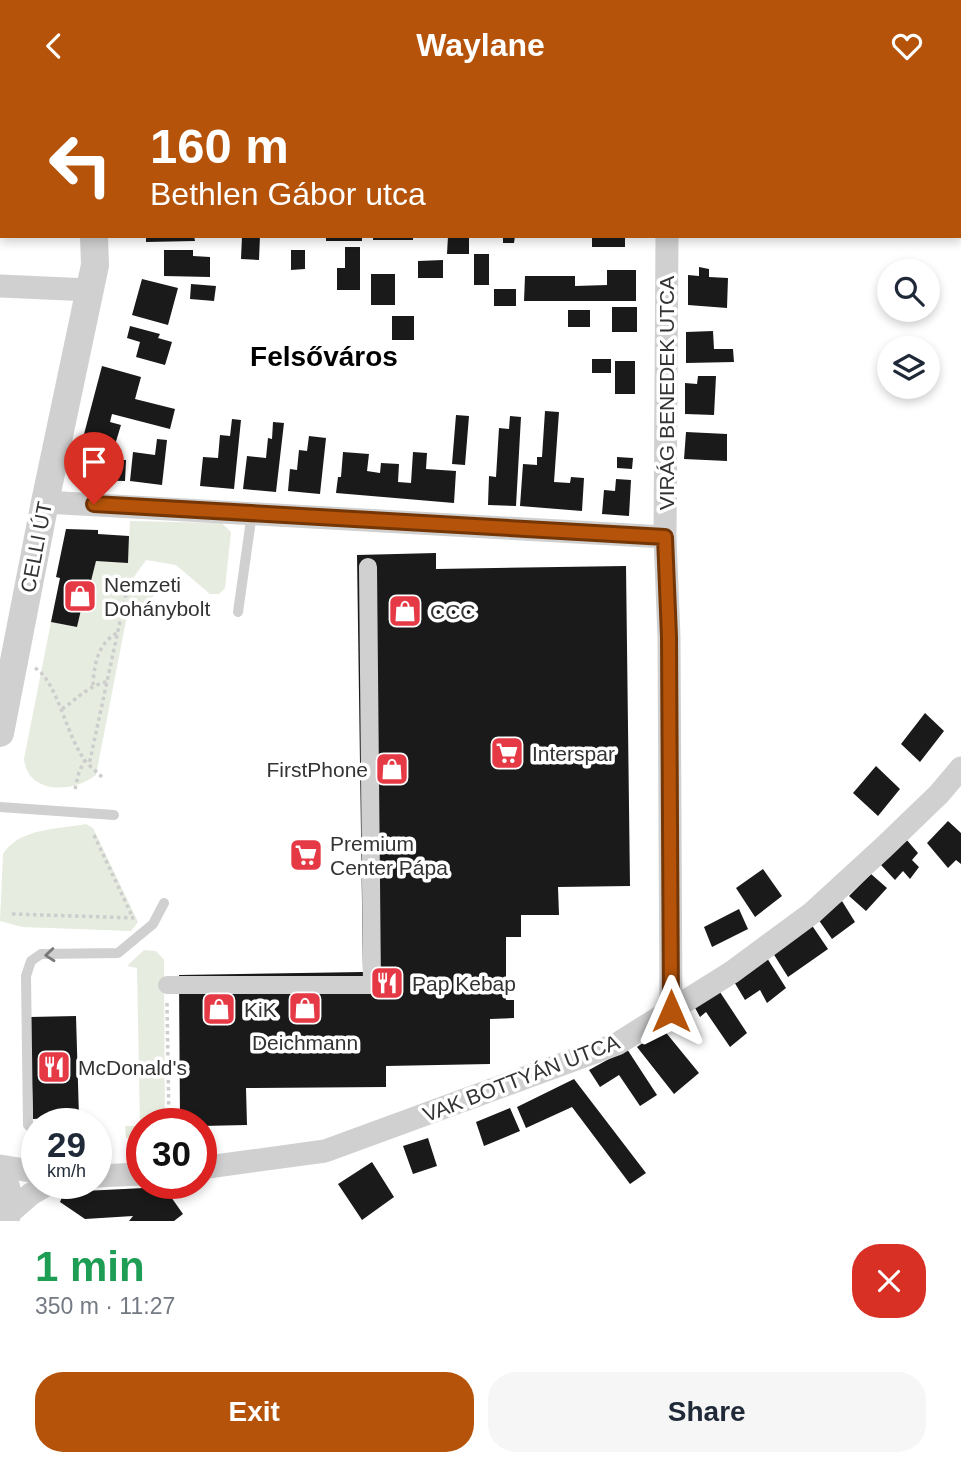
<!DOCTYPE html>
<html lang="en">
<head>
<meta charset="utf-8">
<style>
  body { margin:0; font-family:Helvetica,sans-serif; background:#f6f6f7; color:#1f2937; height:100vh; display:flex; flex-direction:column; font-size:26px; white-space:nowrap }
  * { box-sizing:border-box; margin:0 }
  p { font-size:23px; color:#747a83 }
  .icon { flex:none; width:38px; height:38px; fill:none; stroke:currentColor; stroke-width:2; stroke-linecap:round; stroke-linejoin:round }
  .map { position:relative; height:1130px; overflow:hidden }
  .sheet { display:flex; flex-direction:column; background:#fff; flex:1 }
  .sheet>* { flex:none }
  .guide { position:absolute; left:0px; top:0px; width:962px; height:147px; box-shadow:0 4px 10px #0003; background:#b45309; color:#fff; overflow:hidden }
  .fabs { position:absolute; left:877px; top:168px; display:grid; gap:14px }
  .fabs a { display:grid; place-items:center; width:63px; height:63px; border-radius:50%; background:#fff; box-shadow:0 4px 10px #0003; font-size:35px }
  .speed { position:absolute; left:21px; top:1017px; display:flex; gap:14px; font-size:35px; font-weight:700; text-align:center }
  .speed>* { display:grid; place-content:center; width:91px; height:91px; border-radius:50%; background:#fff; box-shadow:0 4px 10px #0003; line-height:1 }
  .speed small { font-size:18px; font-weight:400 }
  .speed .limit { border:10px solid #d22; background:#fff; color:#111 }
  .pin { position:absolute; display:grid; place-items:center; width:60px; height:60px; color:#fff; margin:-72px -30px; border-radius:50% 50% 50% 0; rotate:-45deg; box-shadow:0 0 7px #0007 }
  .pin .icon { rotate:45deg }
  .me { position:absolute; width:77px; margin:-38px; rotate:0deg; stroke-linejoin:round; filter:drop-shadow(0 0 5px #0008) }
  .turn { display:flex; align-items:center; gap:24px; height:147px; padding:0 35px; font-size:32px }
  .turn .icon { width:91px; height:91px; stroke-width:2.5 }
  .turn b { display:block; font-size:49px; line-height:60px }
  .round { display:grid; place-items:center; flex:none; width:74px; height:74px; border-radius:28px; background:#f6f6f7 }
  .overview { display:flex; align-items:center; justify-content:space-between; height:119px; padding:0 35px }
  h1 { font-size:42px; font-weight:800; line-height:52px; color:#1e9e55 }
  .button { display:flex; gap:14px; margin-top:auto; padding:14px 35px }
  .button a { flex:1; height:80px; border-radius:28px; background:#b45309; color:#fff; font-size:28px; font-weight:800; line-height:80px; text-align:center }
  .button a+a { background:#f6f6f7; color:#1f2937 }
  header { display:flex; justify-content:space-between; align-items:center; height:91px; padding:0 35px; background:#b45309; color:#fff; font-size:32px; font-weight:800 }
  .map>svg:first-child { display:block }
</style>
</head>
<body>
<header><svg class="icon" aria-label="back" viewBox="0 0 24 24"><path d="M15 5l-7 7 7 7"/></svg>Waylane<svg class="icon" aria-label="heart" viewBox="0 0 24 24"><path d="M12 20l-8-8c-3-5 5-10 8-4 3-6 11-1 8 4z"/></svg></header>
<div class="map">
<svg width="961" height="1130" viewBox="0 0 961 1130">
  <rect width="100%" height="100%" fill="#fff"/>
  <!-- green -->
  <path fill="#e6ecdf" d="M130,430L222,432L231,441L225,497L219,503H210L176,474L146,469L134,486L155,503L146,515L129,514L96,684C73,702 28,704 24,668L51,531L77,536L87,493L90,494L96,470L128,471Z
    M86,733L93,737L138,831L131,840L22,836L0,830L3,763C19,737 59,738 86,733Z
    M144,859L156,860L164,869L165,1032H142V1047H126L125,1035H140L137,877L127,875Z"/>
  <!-- building -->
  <path fill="#1a1a1a" d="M146,145H194L195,150L146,151Z
    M242,145H260L259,169L241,168Z
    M326,145H362V150H326Z
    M373,145H413V149H373Z
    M448,145H469V163H447Z
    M503,145H515L514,152H503Z
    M592,146H625V156H592Z
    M345,156H360V199H337V177H345Z
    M164,159H193V165L210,166V186L164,185Z
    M291,159H305V178L291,179Z
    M474,163H489V194H474Z
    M443,169V187H418V170Z
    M699,176L709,178V186L728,187L727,217L688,214V184L699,185Z
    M607,179H636V210H524L525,185H575V195L607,194Z
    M371,183H395V214H371Z
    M142,188L178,197L168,234L132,224Z
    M191,193L216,195L214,210L190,208Z
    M494,198H516V215H494Z
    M612,216H637V241H612Z
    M568,219H590V236H568Z
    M392,225H414V249H392Z
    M130,235L160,243L158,247L172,251L165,274L136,266L140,251L127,247Z
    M713,240L714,258H733L734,271L686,272V241Z
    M592,268H611V282H592Z
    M615,270H635V303H615Z
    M102,275L141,286L135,308L175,318L170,338L112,323L110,331L121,334L114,357L99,352L95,368L126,369L125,390L81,389L74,381Z
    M698,285H716L714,324L685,323V292L697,293Z
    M545,320L559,321L554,391L570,392L571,386L584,387L582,420L520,415L523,373L537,374V366H542Z
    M456,324L469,325L465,374L452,373Z
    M510,325L521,326L516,415L488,414L489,385L496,386L499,337L509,338Z
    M232,328L241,329L234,398L200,395L203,366L218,367L220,344L230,345Z
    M273,331L284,332L276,401L243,398L247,365L266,367L268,347L272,348Z
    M686,341L727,343V370L684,368Z
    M309,345L326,347L320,403L288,400L290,378L297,379L299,359L307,360Z
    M157,348L167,349L162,394L130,390L133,361L155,364Z
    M343,361L369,363L367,380L380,382L381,372L399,373L398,391L411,392L413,361L427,362L426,378L456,380L454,412L336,402L338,386H341Z
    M617,366L633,367L632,378L617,377Z
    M616,388L631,389L629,425L602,423L604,399L615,400Z
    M66,438L98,439V443L129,445L128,472L96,470L90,494L87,493L77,536L51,531L60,487L56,486Z
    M436,462V478L626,475L630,795L558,796L559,824H521V846H506V909H514V927L490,928V973L386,975V996L246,997L247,1034L201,1035V1032H180L179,884L363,881L357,464Z
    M925,622L944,640L920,671L901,653Z
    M876,675L900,698L878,725L853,702Z
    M948,730L961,742V773L956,769L948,777L927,752Z
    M906,748L918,762L912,769L919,776L910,788L903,780L895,789L881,774Z
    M763,778L782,805L755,826L736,797Z
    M871,783L887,797L866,820L849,805Z
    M842,810L855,831L832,848L818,828Z
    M739,818L748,838L712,856L704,836Z
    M811,833L828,858L788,886L771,859Z
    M767,867L786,897L767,912L760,899L745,909L733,889Z
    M718,898L747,942L730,956L706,921L700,926L694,915Z
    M76,925L79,1026L33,1028L30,926Z
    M663,938L699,982L674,1003L637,956Z
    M627,958L657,1004L640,1015L619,984L600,996L589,979Z
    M574,988L646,1082L630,1093L572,1016L526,1037L517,1016Z
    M510,1017L520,1040L484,1055L476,1031Z
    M428,1047L437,1075L413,1083L403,1055Z
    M372,1071L394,1106L362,1129L338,1093Z
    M164,1096L183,1123L174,1130H129L133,1125L85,1128L60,1111L64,1101Z"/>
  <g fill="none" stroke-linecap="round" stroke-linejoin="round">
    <!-- path -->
    <path stroke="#cdcdcd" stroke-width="3.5" stroke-dasharray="3.5 3.5" stroke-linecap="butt" d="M35,577C59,591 67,652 89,674
      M93,594C94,574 98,552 117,542
      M62,618C77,608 89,594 107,591
      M102,686L89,674L129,489
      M75,698L79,681L85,669
      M94,744L133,827
      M12,823L136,827
      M167,912L169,1032"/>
    <!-- service -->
    <path stroke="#d0d0d0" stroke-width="10" d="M238,521L252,422
      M0,716L114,724
      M37,1042L28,1034L26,885L31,870L41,863L118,862L153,833L164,812"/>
    <!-- pedestrian -->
    <path stroke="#d0d0d0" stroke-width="18" d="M167,894H372L368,476"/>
    <!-- minor -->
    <path stroke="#d0d0d0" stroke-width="23" d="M400,0V2
      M668,2V0
      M0,10L2,11
      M667,145L665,446L669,546L671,920
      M0,195L90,199
      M45,411L665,446
      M0,1075L37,1081
      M201,1077L325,1060L617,953L732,881L812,822L884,756L939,703L961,677
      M96,1085L142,1083
      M8,1123L31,1103L50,1092"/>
    <!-- tertiary -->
    <path stroke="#d0d0d0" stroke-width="28" d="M72,0L74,2
      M24,2L26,0
      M0,642L45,411L95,174L94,145
      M0,1083C9,1097 11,1114 5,1130"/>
  </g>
  <!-- one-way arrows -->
  <defs><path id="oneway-chevron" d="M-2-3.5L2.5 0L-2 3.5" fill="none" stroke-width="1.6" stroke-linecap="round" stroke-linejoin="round" transform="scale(1.75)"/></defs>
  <use stroke="#7a7a7a" href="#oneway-chevron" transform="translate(50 864) rotate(175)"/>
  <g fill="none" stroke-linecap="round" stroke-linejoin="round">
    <defs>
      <path id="route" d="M94,413L665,446L669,546L671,920"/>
    </defs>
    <!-- route casing -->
    <use href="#route" stroke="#753606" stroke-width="18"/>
    <!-- route -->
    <use href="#route" stroke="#b45309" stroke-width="12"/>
  </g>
  <!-- icons -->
  <defs>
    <symbol id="shop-square" viewBox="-11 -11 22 22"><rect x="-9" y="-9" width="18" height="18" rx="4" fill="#e63946" stroke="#fff"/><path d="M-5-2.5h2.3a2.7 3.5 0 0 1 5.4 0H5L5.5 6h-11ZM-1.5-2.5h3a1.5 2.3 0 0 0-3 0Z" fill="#fff"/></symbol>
    <symbol id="supermarket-square" viewBox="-11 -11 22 22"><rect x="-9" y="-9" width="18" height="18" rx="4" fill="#e63946" stroke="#fff"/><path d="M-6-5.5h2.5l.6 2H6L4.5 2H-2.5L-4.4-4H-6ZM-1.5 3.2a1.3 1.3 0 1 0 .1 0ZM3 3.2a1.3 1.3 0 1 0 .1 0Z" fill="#fff"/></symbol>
    <symbol id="restaurant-square" viewBox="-11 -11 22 22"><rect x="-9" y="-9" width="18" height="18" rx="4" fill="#e63946" stroke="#fff"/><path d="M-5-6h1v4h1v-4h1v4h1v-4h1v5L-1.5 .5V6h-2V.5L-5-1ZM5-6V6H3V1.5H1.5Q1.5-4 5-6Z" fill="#fff"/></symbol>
  </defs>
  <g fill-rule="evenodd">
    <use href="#shop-square" x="61" y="486" width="38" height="38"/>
    <use href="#shop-square" x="386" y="501" width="38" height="38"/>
    <use href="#supermarket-square" x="488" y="643" width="38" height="38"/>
    <use href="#shop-square" x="373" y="659" width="38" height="38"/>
    <use href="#supermarket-square" x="287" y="745" width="38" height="38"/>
    <use href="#restaurant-square" x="368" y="873" width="38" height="38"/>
    <use href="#shop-square" x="286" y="898" width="38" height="38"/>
    <use href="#shop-square" x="200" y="899" width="38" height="38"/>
    <use href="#restaurant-square" x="35" y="957" width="38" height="38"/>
  </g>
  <g text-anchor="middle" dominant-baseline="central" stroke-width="7" stroke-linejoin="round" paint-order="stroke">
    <!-- street labels -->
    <g font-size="21" fill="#333" stroke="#fff">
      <text transform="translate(666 302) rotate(-90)">VIRÁG BENEDEK UTCA</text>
      <text transform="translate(36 456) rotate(-79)">CELLI ÚT</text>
      <text transform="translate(521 987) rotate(-21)">VAK BOTTYÁN UTCA</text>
    </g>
    <!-- poi labels -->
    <g font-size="21" fill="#333" stroke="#fff" text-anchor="start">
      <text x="104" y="493">Nemzeti<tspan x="104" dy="24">Dohánybolt</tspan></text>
      <text x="430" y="520">CCC</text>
      <text x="532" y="662">Interspar</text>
      <text x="368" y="678" text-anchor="end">FirstPhone</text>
      <text x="330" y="752">Premium<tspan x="330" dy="24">Center Pápa</tspan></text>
      <text x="412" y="892">Pap Kebap</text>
      <text x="244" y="918">KiK</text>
      <text x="305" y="951" text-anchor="middle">Deichmann</text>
      <text x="78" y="976">McDonald's</text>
    </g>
    <!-- district labels -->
    <g font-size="28" font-weight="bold" fill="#000" stroke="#fff">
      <text x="324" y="265">Felsőváros</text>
    </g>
  </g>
</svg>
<div class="fabs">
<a><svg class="icon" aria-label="search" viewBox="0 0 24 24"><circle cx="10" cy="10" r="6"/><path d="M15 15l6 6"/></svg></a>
<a><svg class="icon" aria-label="layers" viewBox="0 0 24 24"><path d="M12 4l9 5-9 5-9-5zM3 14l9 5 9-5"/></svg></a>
</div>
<div class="speed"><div>29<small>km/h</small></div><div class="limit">30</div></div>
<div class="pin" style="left:94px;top:413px;background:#d93025"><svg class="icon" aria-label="arrive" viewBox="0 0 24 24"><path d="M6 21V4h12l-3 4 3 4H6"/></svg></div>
<svg class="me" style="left:671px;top:920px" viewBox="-20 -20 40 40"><path d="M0-17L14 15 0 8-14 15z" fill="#b45309" stroke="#fff" stroke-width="4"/></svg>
<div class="guide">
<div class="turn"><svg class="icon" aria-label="left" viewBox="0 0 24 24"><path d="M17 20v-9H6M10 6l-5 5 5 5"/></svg><div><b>160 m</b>Bethlen Gábor utca</div></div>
</div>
</div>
<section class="sheet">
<div class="overview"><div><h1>1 min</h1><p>350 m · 11:27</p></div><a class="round" style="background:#d93025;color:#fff"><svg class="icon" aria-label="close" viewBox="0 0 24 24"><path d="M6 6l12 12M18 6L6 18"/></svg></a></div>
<div class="button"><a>Exit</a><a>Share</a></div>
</section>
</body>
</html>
